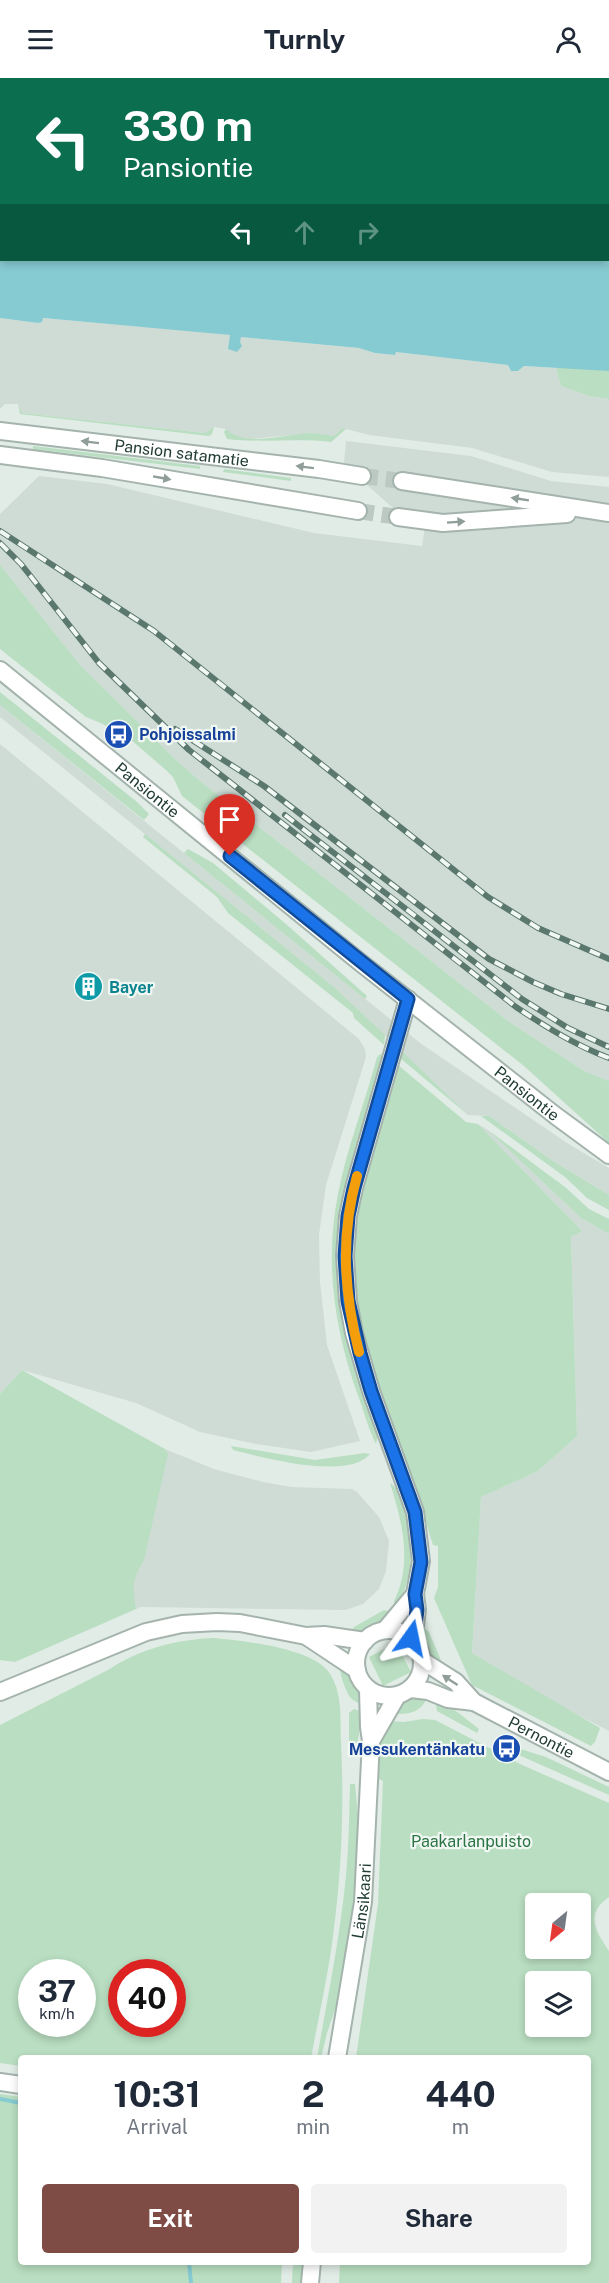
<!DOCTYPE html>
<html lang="en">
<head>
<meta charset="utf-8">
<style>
  body { margin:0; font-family:"Public Sans",sans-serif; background:#f2f2f3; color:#1f2937; height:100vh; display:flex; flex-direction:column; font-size:22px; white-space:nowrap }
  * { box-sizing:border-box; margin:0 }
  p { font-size:20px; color:#747a83 }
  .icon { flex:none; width:33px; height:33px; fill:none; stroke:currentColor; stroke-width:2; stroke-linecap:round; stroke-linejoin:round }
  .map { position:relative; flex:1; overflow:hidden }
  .drawer { position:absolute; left:18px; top:1977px; width:573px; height:210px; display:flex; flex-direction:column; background:#fff; border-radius:6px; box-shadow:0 3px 9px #0003 }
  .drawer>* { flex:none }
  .guide { position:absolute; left:0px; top:0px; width:609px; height:183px; box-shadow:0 3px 9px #0003; background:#0b6e4f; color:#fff; overflow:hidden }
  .needle { width:39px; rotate:209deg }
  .fabs { position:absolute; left:525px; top:1815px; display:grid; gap:12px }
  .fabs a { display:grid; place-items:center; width:66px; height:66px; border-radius:6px; background:#fff; box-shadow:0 3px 9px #0003; font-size:30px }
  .speed { position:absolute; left:18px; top:1881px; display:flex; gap:12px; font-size:30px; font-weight:700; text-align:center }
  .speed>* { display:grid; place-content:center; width:78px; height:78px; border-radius:50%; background:#fff; box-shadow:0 3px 9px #0003; line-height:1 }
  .speed small { font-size:15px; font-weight:400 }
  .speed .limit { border:9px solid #d22; background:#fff; color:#111 }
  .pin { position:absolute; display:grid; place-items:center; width:51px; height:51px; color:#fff; margin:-62px -26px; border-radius:50% 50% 50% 0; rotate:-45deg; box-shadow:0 0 6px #0007 }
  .pin .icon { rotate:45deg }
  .me { position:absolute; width:66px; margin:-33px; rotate:12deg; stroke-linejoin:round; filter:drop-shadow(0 0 4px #0008) }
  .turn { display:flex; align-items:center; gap:21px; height:126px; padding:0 24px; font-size:27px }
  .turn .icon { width:78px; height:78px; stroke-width:2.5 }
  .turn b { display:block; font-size:42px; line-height:51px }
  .lanes { display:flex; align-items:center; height:57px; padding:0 24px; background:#0003; justify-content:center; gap:30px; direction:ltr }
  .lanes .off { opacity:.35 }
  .eta { display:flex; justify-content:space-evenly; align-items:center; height:102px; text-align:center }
  .eta b { font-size:36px; font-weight:700; line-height:42px }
  .action { display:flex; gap:12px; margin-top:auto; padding:12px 24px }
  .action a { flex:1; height:69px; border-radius:6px; background:#7f4b45; color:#fff; font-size:24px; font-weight:700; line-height:69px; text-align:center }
  .action a+a { background:#f2f2f3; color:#1f2937 }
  header { display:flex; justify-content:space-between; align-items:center; height:78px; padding:0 24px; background:#fff; font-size:27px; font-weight:700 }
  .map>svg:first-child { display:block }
</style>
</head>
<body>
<header><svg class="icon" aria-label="menu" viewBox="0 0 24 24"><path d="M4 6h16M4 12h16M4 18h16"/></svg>Turnly<svg class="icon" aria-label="person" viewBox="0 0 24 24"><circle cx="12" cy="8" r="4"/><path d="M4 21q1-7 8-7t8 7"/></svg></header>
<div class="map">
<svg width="609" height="2205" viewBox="0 0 609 2205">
  <rect width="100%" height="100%" fill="#e1ece6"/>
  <!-- built -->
  <path fill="#cfdcd5" d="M0,240L38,245L42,240L193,253L231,257L230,264L239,265L240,259L359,270L375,275L395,277L396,274L508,287L511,293H518L524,288L556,290L561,308L589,318L609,321V399L552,394L472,370L369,357L342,350L334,358L312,355L251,361L234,359L226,351L215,349L205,355L22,335L18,326H5L0,331Z
    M346,363L471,378L551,403L609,409V1003L584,993L508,943L200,703L175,681L80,587L0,487V436L39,398L107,406L314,455L422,468L427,435L394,431L367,407L342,405Z
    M0,627L420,965L567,1065L609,1090V1117L553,1083L489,1038L468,1037L334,909L0,639Z
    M0,666L359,961L365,971L366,979L326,1107L319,1157L320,1204L327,1267L360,1363L311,1374L256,1366L200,1354L136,1325L22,1292L0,1316Z
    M478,1046L488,1052L581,1140L609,1156V1653L568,1632L472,1575L481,1419L538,1393L577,1358L571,1159L582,1153Z
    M165,1371L214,1391L263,1404L291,1409L352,1411L357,1414L379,1439L389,1463L386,1493L379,1511L363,1526L346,1532L141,1529L136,1531L115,1474L119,1430Z"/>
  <!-- green -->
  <path fill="#b9dec1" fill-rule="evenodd" d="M609,272V321L589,318L561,308L556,290Z
    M18,326L22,335L205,355L214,349L212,356L209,358L20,336Z
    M342,350L346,351L331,364C296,360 262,365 227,361L224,354L226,351C246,370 284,356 310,355C318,355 326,357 334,358Z
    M33,368L200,388V391L33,371Z
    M224,391L291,400V403L223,394Z
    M0,487L80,587L175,681L200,703L508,943L584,993L609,1003V1065L524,988L182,718L173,699L167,693L115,648L111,652L103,646L86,639L0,571Z
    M0,614L137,724L149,736L144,742L0,627Z
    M145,756L334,909L385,957L384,967L354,940L353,935L228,835L217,819L143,759Z
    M188,771L213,785L286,846L367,918L365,921L184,775Z
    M403,974L407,978L468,1037L400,980Z
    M380,976L383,978L381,988C367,1034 349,1081 342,1129C329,1209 352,1281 378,1356L376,1366C369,1352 365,1337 360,1323C335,1256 324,1186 338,1116C347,1069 365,1025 377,979Z
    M398,987L466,1044L478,1046L582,1153L571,1159L577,1358L538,1393L481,1419L472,1575L600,1650L595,1664L591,1668L472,1607L434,1520L438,1509V1468L433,1467C426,1447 422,1426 415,1406C385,1327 348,1246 354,1160C359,1101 381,1043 398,987Z
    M481,1038H489L553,1083L609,1117V1132L587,1120L565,1099Z
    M488,1052L565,1109L589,1131L609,1141V1156L581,1140Z
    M22,1292L165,1371L168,1376L144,1482C132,1501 132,1509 136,1531L15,1584L0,1582V1316Z
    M231,1368L315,1382L365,1375L370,1376C348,1403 262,1379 233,1372Z
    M390,1405C417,1422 418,1505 395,1527L394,1523C413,1485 402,1443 390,1405Z
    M384,1532L393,1535C379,1548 368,1555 349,1556L354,1549Z
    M421,1548L429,1554L443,1587C427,1577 420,1568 421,1548Z
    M212,1560C241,1562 310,1570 328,1593C343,1613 340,1640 341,1664C344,1726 342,1788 334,1850C329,1893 319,1937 311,1980H21V1988L0,1985V1647L108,1592C139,1571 175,1562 212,1560ZM32,1894H82V1946H32ZM122,1894H172V1946H122Z
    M396,1565L411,1594L383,1608L369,1579Z
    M340,1584C352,1595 362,1611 363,1627C359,1625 353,1623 350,1619C345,1612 338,1592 340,1584Z
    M416,1619L427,1620C420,1636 407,1636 392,1636L405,1623Z
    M435,1622L456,1633L479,1651L477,1655L437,1633Z
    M354,1631L363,1634L357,1667L349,1666V1635Z
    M423,1641L435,1642L522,1687L609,1725V1819C584,1836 596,1854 609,1873V2205H339L340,2184H588V1980H356L378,1826L383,1703L377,1700L380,1665L388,1643L404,1644ZM536,1826H580V1870H536ZM536,1904H580V1948H536Z
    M514,1669L546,1679L609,1709V1717L512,1674Z
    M350,1706H355L359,1749L355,1811L341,1914L327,1955L321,1980H317C327,1922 339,1865 345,1807C349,1773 349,1740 350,1706Z
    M0,2016L21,2019V2184H282L281,2205H0Z
    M293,2184H304L303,2205H292Z"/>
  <!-- water -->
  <path fill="#87cbd2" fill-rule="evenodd" d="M0,0H609V293L524,288L518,293H511L508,287L396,274L395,277L375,275L359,270L241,259L240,264L242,268L237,274L228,271L230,257L43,240L42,244L38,245L0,240ZM2,2H608V182H2Z"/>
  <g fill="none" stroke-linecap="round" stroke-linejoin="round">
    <!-- stream -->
    <path stroke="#87cbd2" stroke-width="4" d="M0,2021L21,2025
      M189,2184L191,2205"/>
    <!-- minor-tunnel -->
    <path stroke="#bbc9c2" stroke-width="16" stroke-dasharray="16 8" stroke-linecap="butt" d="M362,398L402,403
      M358,433L398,439"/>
    <defs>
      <g id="minor">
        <path id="s1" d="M0,353L319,391L362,398"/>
        <path d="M0,377L102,390L358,433"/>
        <path d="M402,403L609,435"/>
        <path d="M398,439L443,445L567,436"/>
        <path id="s2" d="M0,592L361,885L556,1038L609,1077"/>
        <path d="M408,921L354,1110L348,1138L345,1178L348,1223L354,1255L371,1313L415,1434L421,1483L415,1516L417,1532L413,1562"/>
        <circle cx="389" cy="1585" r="33"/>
        <path d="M385,1552L415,1516"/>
        <path d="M306,1558L357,1592"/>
        <path id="s3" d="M423,1583L456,1604L474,1624L609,1694"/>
        <path d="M411,1611L428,1613L448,1621L474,1624"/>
        <path d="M0,1614L146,1554L182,1546L217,1544L240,1545L306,1558L324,1557L365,1563"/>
        <path d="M371,1663L397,1618"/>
        <path id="s4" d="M337,1980L363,1824L371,1663L369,1649L368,1611"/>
        <path d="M0,2004L21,2007"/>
        <path d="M310,2205L312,2184"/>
      </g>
    </defs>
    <!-- minor casing -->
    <use href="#minor" stroke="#a4b4ad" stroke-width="20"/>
    <!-- minor -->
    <use href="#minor" stroke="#fff" stroke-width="16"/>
    <defs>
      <path id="rail" d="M0,453L154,553L488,819L538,850L609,881
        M0,465L21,486L99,585L189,672L516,929C546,949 575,967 609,980
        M175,651L264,708L489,881L533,904L561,916L609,931
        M285,737L522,921L568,950L609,969"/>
    </defs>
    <!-- rail casing -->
    <use href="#rail" stroke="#5b786f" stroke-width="6"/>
    <!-- rail -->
    <use href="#rail" stroke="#f1f8f4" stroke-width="4" stroke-dasharray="11" stroke-linecap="butt"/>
  </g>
  <!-- one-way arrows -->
  <defs><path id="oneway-solid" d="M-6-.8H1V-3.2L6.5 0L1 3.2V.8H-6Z" transform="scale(1.5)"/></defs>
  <g fill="#909e9a">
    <use href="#oneway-solid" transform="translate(90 364) rotate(-173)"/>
    <use href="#oneway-solid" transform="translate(305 389) rotate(-173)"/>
    <use href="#oneway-solid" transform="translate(162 400) rotate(10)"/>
    <use href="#oneway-solid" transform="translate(520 421) rotate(-171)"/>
    <use href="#oneway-solid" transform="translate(456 444) rotate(-4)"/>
    <use href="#oneway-solid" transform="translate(450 1602) rotate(-147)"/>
  </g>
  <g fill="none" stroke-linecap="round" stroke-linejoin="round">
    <defs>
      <path id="route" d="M230,778L408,921L354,1110L348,1138L345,1178L348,1223L360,1275L371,1313L415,1434L421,1484L415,1516L417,1532L413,1562L411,1560"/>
    </defs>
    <!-- route casing -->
    <use href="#route" stroke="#114b97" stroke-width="15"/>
    <!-- route -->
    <use href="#route" stroke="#1a73e8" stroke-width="10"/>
    <!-- slow -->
    <path stroke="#f59e0b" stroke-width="10" d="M357,1098C340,1158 344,1215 359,1274"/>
  </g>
  <!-- icons -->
  <defs>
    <symbol id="bus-disc" viewBox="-11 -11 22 22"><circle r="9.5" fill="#1a4fb4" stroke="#f1f8f4"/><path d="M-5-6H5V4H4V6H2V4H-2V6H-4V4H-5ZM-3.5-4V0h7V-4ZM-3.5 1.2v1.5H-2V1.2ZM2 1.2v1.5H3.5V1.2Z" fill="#fff"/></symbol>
    <symbol id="building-disc" viewBox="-11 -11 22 22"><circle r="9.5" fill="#0f9aa8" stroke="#f1f8f4"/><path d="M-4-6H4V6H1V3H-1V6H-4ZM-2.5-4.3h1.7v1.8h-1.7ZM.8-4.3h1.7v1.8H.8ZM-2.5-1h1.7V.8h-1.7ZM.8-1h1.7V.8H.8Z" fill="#fff"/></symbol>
  </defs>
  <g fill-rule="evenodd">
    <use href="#bus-disc" x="102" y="640" width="33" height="33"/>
    <use href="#building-disc" x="72" y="892" width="33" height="33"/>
    <use href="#bus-disc" x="490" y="1654" width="33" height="33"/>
  </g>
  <g text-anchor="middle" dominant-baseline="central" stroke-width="4.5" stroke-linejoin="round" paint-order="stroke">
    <!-- street labels -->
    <g font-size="16" fill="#213d34" stroke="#f1f8f4">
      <text stroke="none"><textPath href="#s1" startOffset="183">Pansion satamatie</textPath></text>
      <text stroke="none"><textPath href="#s2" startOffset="190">Pansiontie</textPath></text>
      <text stroke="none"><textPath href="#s2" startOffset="676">Pansiontie</textPath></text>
      <text stroke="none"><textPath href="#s3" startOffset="142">Pernontie</textPath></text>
      <text stroke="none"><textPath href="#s4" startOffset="159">Länsikaari</textPath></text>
    </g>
    <!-- transit labels -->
    <g font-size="16" font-weight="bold" fill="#164399" stroke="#f1f8f4" text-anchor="start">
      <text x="139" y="656">Pohjoissalmi</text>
      <text x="485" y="1671" text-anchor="end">Messukentänkatu</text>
    </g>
    <!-- culture labels -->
    <g font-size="16" font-weight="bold" fill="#0d838f" stroke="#f1f8f4" text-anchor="start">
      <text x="109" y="909">Bayer</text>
    </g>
    <!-- park labels -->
    <g font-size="16" fill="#2a7443" stroke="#f1f8f4">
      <text x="471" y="1763">Paakarlanpuisto</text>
    </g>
  </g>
</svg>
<div class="fabs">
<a><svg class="needle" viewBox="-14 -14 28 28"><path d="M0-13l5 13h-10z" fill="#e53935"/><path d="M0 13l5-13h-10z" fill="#747a83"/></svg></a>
<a><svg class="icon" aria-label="layers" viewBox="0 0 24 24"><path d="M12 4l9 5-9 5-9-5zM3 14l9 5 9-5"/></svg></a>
</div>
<div class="speed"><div>37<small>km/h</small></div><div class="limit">40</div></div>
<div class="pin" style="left:230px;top:778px;background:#d93025"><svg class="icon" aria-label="arrive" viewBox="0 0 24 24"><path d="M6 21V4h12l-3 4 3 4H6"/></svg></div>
<svg class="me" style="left:411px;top:1560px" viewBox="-20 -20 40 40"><path d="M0-17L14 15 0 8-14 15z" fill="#1a73e8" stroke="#fff" stroke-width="4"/></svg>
<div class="guide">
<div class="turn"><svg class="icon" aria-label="left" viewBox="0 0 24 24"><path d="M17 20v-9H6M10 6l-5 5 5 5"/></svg><div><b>330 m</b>Pansiontie</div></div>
<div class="lanes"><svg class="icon" aria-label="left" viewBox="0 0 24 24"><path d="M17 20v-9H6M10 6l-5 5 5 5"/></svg><svg class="icon off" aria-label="ahead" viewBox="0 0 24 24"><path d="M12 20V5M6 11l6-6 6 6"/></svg><svg class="icon off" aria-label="right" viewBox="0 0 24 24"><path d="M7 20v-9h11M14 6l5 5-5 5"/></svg></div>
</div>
<section class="drawer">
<div class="eta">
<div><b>10:31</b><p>Arrival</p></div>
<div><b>2</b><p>min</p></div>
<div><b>440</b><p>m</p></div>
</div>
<div class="action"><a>Exit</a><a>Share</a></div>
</section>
</div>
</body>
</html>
